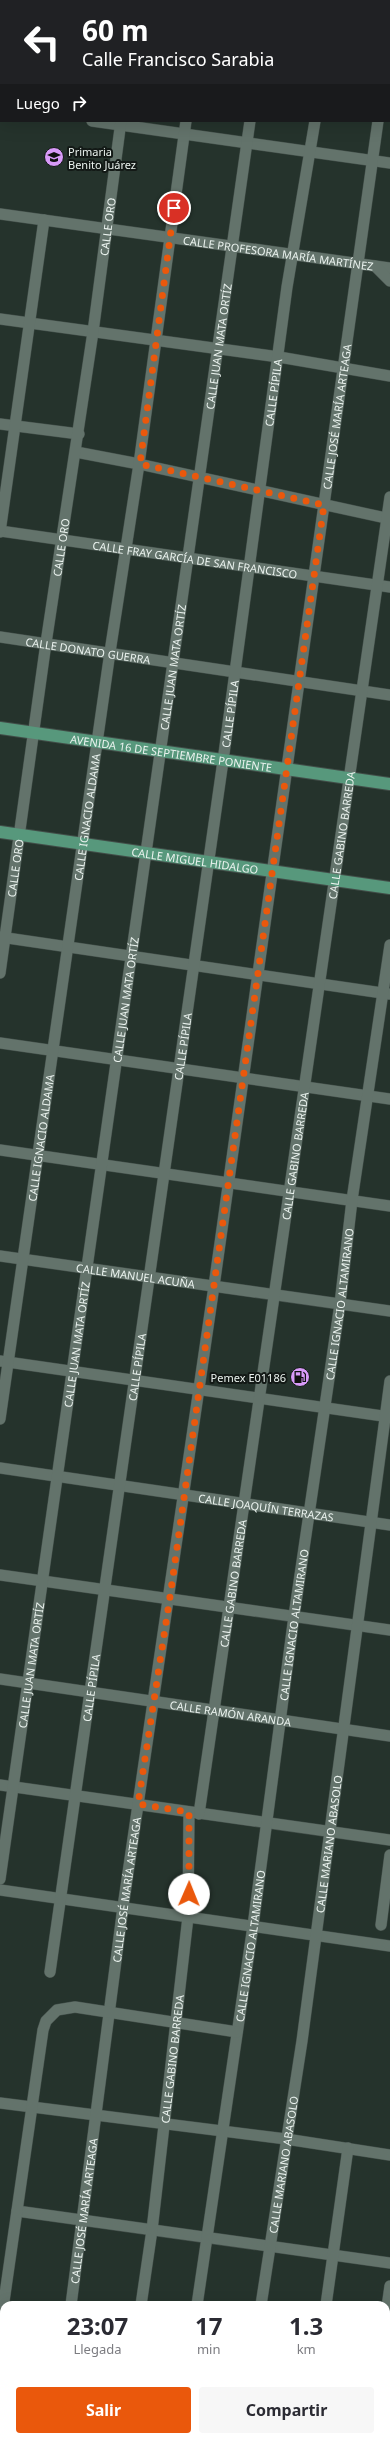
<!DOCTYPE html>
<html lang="es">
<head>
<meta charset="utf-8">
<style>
  body { margin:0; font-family:"Noto Sans",sans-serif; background:#f7f7f7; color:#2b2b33; height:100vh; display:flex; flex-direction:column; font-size:15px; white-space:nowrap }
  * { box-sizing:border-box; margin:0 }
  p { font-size:13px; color:#7c7c81 }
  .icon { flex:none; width:22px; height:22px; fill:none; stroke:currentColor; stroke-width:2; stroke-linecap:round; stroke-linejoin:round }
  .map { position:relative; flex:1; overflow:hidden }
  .details { position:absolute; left:0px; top:2301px; width:390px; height:140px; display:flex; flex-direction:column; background:#fff; border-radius:12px 12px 0 0; box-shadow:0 4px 16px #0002 }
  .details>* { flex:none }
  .banner { position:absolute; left:0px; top:0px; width:390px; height:122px; box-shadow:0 4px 16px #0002; background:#202124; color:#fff; overflow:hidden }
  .pin { position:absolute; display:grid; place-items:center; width:34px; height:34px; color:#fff; margin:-17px; border:2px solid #fff; border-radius:50%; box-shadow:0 1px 4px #0007 }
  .me { position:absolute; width:44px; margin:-22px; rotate:1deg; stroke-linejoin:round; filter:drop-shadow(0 0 3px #0008) }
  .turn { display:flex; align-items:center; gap:14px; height:84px; padding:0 16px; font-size:18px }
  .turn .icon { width:52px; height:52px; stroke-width:2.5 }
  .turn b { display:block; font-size:28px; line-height:34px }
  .then { display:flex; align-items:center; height:38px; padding:0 16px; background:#0003; gap:8px; font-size:15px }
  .eta { display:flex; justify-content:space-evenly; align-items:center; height:68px; text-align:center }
  .eta b { font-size:24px; font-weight:700; line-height:28px }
  .primary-button { display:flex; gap:8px; margin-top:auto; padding:8px 16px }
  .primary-button a { flex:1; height:46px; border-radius:4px; background:#ea580c; color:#fff; font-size:16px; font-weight:700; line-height:46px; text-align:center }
  .primary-button a+a { background:#f7f7f7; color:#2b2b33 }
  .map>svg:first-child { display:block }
</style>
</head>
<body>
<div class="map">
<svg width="390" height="2441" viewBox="0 0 390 2441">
  <rect width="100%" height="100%" fill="#25332c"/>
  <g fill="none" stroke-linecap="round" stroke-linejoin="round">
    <!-- stream -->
    <path stroke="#1a4c38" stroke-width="3" d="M389,78L390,79"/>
    <defs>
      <g id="minor">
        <path d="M0,1L1,2"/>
        <path d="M9,1V0"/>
        <path d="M75,1V0"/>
        <path d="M140,1V0"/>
        <path d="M204,1V0"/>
        <path d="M268,1V0"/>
        <path d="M330,1L331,0"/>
        <path d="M389,51L390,44"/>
        <path d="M389,59L390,60"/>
        <path d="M0,69L1,62"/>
        <path d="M0,108H1"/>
        <path d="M92,121L390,163"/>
        <path id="s1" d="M0,214L390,268"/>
        <path d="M375,266L390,281"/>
        <path d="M0,319L279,357L390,376"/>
        <path d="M0,424L79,434"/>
        <path d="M76,452L139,464L390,519"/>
        <path id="s2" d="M0,531L390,587"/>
        <path d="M0,532L44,220"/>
        <path id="s3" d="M0,637L390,695"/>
        <path d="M0,937L389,994"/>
        <path id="s4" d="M0,973L46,643L93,332L121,121"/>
        <path d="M0,1043L390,1099"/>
        <path d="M0,1150L390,1206"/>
        <path id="s5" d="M0,1256L390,1311"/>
        <path d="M0,1361L390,1417"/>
        <path id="s6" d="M0,1419L110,652L139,464L186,121"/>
        <path id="s7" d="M0,1468L390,1525"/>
        <path d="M0,1575L390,1630"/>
        <path id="s8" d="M0,1679L390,1736"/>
        <path d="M0,1785L390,1840"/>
        <path id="s9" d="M199,1814L390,497"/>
        <path id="s10" d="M0,1879L250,121"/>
        <path d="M0,1890L390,1946"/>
        <path d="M381,1925L390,1855"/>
        <path id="s11" d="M50,1972L223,761L287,287L315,121"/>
        <path d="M0,2103L286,2139L390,2155"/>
        <path d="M17,2211L390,2263"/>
        <path id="s12" d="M71,2305L123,1907L214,1286L378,121"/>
        <path id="s13" d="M141,2305L152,2230L188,1917L189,1812"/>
        <path id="s14" d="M197,2305L253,1926L294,1616L340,1304L352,1200L390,945"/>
        <path id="s15" d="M261,2305L302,2041L390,1381"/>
        <path d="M326,2305L348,2148"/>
        <path d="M386,2314L390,2286"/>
        <path d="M0,2329L43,2030L46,2021L57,2010L75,2007L237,2032"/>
        <path d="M386,2369H390"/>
        <path d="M0,2419L4,2420"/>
        <path d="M109,2437L132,2441"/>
        <path d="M51,2441V2437"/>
        <path d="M177,2441L178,2437"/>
        <path d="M242,2441V2437"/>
        <path d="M306,2441V2437"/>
        <path d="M369,2441V2437"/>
      </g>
      <g id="major">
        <path id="s16" d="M0,728L390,784"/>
        <path id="s17" d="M0,832L390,888"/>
      </g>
    </defs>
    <!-- minor casing -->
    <use href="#minor" stroke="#424e49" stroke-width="12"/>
    <!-- major casing -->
    <use href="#major" stroke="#424e49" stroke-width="14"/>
    <!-- minor -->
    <use href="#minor" stroke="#63736b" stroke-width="11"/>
    <!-- major -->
    <use href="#major" stroke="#57987c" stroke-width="12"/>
  </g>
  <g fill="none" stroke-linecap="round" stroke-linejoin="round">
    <!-- route -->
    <path stroke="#ea580c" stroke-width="7" stroke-dasharray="0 12.6" d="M174,208L140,464L324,505L171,1590L138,1804L189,1812V1894"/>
  </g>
  <!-- icons -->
  <defs>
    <symbol id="school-disc" viewBox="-11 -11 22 22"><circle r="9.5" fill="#d89af8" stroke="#131916"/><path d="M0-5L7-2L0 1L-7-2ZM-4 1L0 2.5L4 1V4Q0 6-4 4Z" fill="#111"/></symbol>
    <symbol id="fuel-disc" viewBox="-11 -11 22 22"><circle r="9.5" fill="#d89af8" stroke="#131916"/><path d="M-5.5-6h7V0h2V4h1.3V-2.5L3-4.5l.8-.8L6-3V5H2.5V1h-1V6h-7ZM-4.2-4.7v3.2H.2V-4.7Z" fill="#111"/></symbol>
  </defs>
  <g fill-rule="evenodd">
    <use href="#school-disc" x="43" y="146" width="22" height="22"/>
    <use href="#fuel-disc" x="289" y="1366" width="22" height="22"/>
  </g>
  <g text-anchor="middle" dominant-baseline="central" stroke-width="4" stroke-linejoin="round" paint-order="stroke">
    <!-- poi labels -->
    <g font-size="11" fill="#ebf3ef" stroke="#131916" text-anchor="start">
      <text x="68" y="151">Primaria<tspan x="68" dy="13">Benito Juárez</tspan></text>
      <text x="286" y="1377" text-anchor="end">Pemex E01186</text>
    </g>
    <!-- street labels -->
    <g font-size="11" fill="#ebf3ef" stroke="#131916">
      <text stroke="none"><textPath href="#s4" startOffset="754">CALLE ORO</textPath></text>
      <text stroke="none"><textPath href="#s1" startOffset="281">CALLE PROFESORA MARÍA MARTÍNEZ</textPath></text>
      <text stroke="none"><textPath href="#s10" startOffset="1548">CALLE JUAN MATA ORTÍZ</textPath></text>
      <text stroke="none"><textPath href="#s11" startOffset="1595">CALLE PÍPILA</textPath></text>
      <text stroke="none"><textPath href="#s12" startOffset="1907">CALLE JOSÉ MARÍA ARTEAGA</textPath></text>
      <text stroke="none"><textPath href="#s4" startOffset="430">CALLE ORO</textPath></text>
      <text stroke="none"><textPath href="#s2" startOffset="197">CALLE FRAY GARCÍA DE SAN FRANCISCO</textPath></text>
      <text stroke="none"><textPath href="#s3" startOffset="89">CALLE DONATO GUERRA</textPath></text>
      <text stroke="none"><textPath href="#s10" startOffset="1224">CALLE JUAN MATA ORTÍZ</textPath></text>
      <text stroke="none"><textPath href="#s11" startOffset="1271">CALLE PÍPILA</textPath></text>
      <text stroke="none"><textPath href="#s16" startOffset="173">AVENIDA 16 DE SEPTIEMBRE PONIENTE</textPath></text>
      <text stroke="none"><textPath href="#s6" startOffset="608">CALLE IGNACIO ALDAMA</textPath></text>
      <text stroke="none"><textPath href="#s9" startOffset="989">CALLE GABINO BARREDA</textPath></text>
      <text stroke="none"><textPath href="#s17" startOffset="197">CALLE MIGUEL HIDALGO</textPath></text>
      <text stroke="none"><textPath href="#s4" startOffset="106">CALLE ORO</textPath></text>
      <text stroke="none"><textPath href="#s10" startOffset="888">CALLE JUAN MATA ORTÍZ</textPath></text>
      <text stroke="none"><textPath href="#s11" startOffset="935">CALLE PÍPILA</textPath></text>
      <text stroke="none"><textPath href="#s6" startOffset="284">CALLE IGNACIO ALDAMA</textPath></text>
      <text stroke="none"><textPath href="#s9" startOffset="665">CALLE GABINO BARREDA</textPath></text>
      <text stroke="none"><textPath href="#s5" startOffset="137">CALLE MANUEL ACUÑA</textPath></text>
      <text stroke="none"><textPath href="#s14" startOffset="1011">CALLE IGNACIO ALTAMIRANO</textPath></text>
      <text stroke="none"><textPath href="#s10" startOffset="540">CALLE JUAN MATA ORTÍZ</textPath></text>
      <text stroke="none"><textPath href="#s11" startOffset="611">CALLE PÍPILA</textPath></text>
      <text stroke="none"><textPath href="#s7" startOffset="269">CALLE JOAQUÍN TERRAZAS</textPath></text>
      <text stroke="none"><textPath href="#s9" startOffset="233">CALLE GABINO BARREDA</textPath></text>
      <text stroke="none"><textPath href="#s14" startOffset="687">CALLE IGNACIO ALTAMIRANO</textPath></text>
      <text stroke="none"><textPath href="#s10" startOffset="216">CALLE JUAN MATA ORTÍZ</textPath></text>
      <text stroke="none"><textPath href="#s11" startOffset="287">CALLE PÍPILA</textPath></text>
      <text stroke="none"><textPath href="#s8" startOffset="233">CALLE RAMÓN ARANDA</textPath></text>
      <text stroke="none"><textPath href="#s15" startOffset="466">CALLE MARIANO ABASOLO</textPath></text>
      <text stroke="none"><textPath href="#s12" startOffset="419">CALLE JOSÉ MARÍA ARTEAGA</textPath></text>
      <text stroke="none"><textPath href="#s14" startOffset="363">CALLE IGNACIO ALTAMIRANO</textPath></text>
      <text stroke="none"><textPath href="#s13" startOffset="248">CALLE GABINO BARREDA</textPath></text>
      <text stroke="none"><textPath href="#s15" startOffset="142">CALLE MARIANO ABASOLO</textPath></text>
      <text stroke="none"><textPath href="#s12" startOffset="95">CALLE JOSÉ MARÍA ARTEAGA</textPath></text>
    </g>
  </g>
</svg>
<div class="pin" style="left:174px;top:208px;background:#d93025"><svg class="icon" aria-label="arrive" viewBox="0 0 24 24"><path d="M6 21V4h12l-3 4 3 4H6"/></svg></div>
<svg class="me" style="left:189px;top:1894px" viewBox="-20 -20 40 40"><circle r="19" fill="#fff"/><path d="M0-13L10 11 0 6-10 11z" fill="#ea580c"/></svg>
<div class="banner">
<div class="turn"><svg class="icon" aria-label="left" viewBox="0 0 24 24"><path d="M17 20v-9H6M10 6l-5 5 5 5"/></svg><div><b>60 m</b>Calle Francisco Sarabia</div></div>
<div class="then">Luego<svg class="icon" aria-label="right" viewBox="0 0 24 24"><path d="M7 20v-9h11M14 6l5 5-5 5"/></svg></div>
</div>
<section class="details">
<div class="eta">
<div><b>23:07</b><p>Llegada</p></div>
<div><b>17</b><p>min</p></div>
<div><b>1.3</b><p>km</p></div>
</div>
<div class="primary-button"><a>Salir</a><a>Compartir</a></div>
</section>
</div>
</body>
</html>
